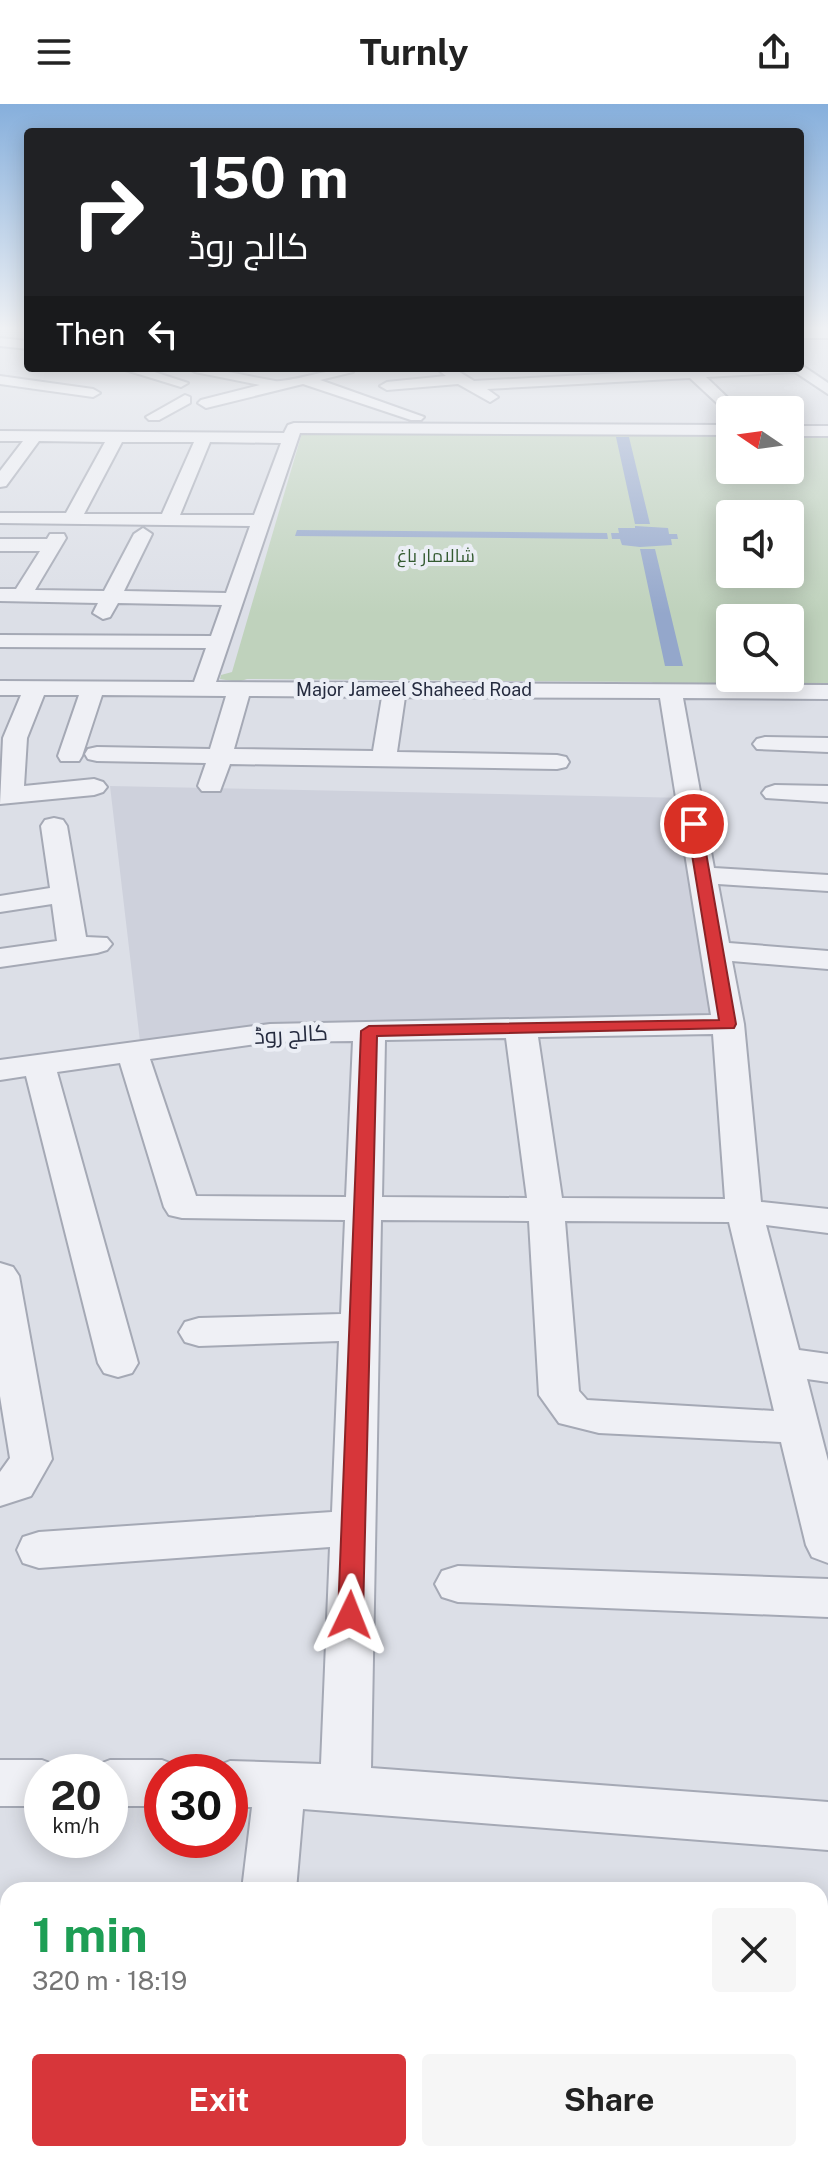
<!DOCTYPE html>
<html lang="en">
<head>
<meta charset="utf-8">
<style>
  body { margin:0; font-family:"Public Sans",Cairo,sans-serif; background:#f6f6f6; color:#222; height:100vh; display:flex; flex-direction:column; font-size:30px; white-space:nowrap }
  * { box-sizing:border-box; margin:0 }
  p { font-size:26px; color:#767676 }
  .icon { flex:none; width:44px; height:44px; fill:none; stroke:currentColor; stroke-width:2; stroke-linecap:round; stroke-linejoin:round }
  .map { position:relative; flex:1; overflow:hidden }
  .details { position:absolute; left:0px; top:1778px; width:828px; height:280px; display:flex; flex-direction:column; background:#fff; border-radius:24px 24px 0 0; box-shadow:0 4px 20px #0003 }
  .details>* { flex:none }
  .hud { position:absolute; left:24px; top:24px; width:780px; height:244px; border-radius:8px; box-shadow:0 4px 20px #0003; background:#202124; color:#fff; overflow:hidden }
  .needle { width:52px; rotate:283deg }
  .buttons { position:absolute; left:716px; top:292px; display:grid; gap:16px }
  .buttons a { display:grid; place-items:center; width:88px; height:88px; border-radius:8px; background:#fff; box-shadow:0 4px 20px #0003; font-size:40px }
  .speed { position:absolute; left:24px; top:1650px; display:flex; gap:16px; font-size:40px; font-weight:700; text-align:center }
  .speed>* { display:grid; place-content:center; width:104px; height:104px; border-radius:50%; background:#fff; box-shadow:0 4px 20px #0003; line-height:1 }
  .speed small { font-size:20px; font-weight:400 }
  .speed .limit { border:12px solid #d22; background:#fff; color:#111 }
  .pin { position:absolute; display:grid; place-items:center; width:68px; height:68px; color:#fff; margin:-34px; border:4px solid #fff; border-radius:50%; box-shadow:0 2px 8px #0007 }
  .me { position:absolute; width:88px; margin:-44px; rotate:2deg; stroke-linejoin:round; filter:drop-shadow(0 0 6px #0008) }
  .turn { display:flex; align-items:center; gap:28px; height:168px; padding:0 32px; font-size:36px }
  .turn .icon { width:104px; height:104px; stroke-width:2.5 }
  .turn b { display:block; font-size:56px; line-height:68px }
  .then { display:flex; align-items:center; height:76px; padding:0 32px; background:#0003; gap:16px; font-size:30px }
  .round { display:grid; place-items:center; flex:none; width:84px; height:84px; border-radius:8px; background:#f6f6f6 }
  .overview { display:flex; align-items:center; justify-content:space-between; height:136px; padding:0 32px }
  h1 { font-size:48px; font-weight:700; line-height:60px; color:#1e9e55 }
  .button { display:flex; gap:16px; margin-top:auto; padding:16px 32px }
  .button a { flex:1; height:92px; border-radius:8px; background:#d7363a; color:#fff; font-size:32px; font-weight:700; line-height:92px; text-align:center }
  .button a+a { background:#f6f6f6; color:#222 }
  header { display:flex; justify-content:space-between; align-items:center; height:104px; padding:0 32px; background:#fff; font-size:36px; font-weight:700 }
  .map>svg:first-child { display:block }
</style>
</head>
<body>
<header><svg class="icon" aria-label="menu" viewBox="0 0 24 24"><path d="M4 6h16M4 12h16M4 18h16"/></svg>Turnly<svg class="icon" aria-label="share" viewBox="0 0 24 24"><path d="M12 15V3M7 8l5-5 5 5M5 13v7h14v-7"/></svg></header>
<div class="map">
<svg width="828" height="2058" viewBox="0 0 828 2058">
  <rect width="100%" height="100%" fill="#dcdfe7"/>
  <!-- built -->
  <path fill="#ced1dc" d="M110,682L689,694L728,920L270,929L141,946Z"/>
  <!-- green -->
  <path fill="#bfd2bc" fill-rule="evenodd" d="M302,329H730V366H790V329L828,330V580L707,579C689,588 669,586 651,578L247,575L238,578L220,575L221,571L232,568ZM730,410H790V470H730ZM730,514H790V574H730Z"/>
  <!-- water -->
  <path fill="#94a7cb" d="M616,333H629L650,420H635Z
    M635,422L668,424L669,430H677L678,435H671L672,441L640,443L622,441L620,435H612L611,429H619L618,424H635Z
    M297,426L607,429L608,435L295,432Z
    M640,445H655L683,562H665Z"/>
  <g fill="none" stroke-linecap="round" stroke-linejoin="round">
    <defs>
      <path id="minor" d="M800,226H828V234H800Z
        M0,234L28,237V245L0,242Z
        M800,260L828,279V290L795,268L706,273L731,297L723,302L718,300L690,274L487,285L498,293L490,298L458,280L387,286L380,282L387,278L446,272L436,264H453L474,277L693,265L800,264Z
        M119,264H142L188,279L181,283Z
        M188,264C218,264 245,272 275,277C288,279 332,264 354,264L353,268L320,276L424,313L421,316H411L303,280L206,304L198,299L201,296L260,281L195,268Z
        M0,272L93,285L100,289L93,293L0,280Z
        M185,291L190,293V299L159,316H149L146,313Z
        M294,319L730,321V331L300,329L216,578L828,581V595L683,594L714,764L828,771V787L718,780L729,839L828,847V865L732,857L744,920L761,1098L828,1105V1129L766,1121L799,1246L828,1250V1278L807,1275L828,1357V1459L812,1453L806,1441L781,1338L599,1329L559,1319L539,1291L529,1117L381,1116L371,1664L828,1698V1746L303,1705L296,1786H242L252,1703H230V1668H210L212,1664L230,1657L321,1660L330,1443L39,1464L23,1459L17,1446L23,1433L39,1428L332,1408L339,1237L199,1242L185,1238L179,1228L185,1218L199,1214L341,1210L345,1116L182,1114L169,1111L164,1103L120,959L57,968L138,1259L132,1269L118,1273L104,1269L98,1259L26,972L0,976V956L270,920L711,911L660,594L405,593L397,648L557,651L566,653L569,658L566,663L557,665L230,660L220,687H202L198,682L206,659L97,657L88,655L85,650L88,645L97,643L210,645L226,592L102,591L82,652L79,657H61L58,652L79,591H44L27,634L24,682L94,675L103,678L107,683L103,688L94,691L0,700L3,634L21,591H0V577L194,578L206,544L0,543V531L211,532L222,501L118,499L110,513L103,515L93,509L98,499L0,497V485H16L40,447H0V435H47L50,430H64L66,434L35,486L104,487L134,430L143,424L152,430L124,487L226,489L250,422L0,419V409H66L105,338L39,337L6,382L0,383V367L23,337H0V327L284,329L288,321ZM122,338H194L162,410H84ZM210,338L281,339L254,411H180ZM249,592L382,593L373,647L234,645ZM713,930L725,1095L562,1094L538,933ZM506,934L527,1094L382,1093L385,936ZM353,937L346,1093L196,1092L150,955L270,938ZM565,1117L729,1118L774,1307L587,1296L579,1287Z
        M790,322H828V332H790Z
        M765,633L828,634V648L757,645L753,640L757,635Z
        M775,681L828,682V698L766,694L762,689L766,684Z
        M54,714L63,716L67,722L86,833L107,834L112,840L107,846L97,849L0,863V845L57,837L52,800L0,808V792L50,784L41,722L45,716Z
        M0,1159L13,1163L19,1172L52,1355L31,1392L0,1402V1368L10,1354L0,1292Z
        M458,1462L828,1475V1513L458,1498L442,1493L435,1480L442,1467Z
        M0,1656H42L60,1663L62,1668H42V1702H0Z
        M110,1656H162L180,1663L182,1668H162V1702H110V1668H90L92,1663Z
        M211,2050H271L270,2058H210Z"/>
    </defs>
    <!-- minor casing -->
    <use href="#minor" stroke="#a5a9b5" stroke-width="4"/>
    <!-- minor -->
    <use href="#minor" fill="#eff0f5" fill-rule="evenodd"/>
  </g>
  <!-- sky -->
  <linearGradient id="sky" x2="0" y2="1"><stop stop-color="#86afdc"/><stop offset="0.44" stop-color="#eff1f4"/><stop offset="1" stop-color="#eff1f4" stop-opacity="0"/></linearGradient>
  <rect width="828" height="510" fill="url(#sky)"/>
  <!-- route -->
  <path fill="#d7363a" stroke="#8c2326" stroke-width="2" d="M694,715L701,720L736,920L734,924L377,932L363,1511L359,1518L350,1521L341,1518L338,1511L361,927L369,922L719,916L687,720Z"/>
  <g text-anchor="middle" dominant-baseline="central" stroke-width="8" stroke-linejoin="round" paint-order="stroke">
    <!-- far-park labels -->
    <g font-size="18" fill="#345b31" stroke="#ebeef5">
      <text x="436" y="451">شالامار باغ</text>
    </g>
    <!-- far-street labels -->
    <g font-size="18" fill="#252b3f" stroke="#ebeef5">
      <text x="414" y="585">Major Jameel Shaheed Road</text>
    </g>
    <!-- street labels -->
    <g font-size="22" fill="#252b3f" stroke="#ebeef5">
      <text transform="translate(291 930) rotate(-3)">کالج روڈ</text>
    </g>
  </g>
</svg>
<div class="buttons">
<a><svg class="needle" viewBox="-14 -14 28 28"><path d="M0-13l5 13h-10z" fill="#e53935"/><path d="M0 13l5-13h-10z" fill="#767676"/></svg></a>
<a><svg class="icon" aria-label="sound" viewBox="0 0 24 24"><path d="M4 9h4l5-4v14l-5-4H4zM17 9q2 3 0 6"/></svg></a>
<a><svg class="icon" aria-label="search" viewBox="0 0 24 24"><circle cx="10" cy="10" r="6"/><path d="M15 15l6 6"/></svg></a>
</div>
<div class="speed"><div>20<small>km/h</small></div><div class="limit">30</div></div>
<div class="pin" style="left:694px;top:720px;background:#d93025"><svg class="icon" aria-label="arrive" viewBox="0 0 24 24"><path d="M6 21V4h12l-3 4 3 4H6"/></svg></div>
<svg class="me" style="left:350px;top:1511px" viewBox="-20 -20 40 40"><path d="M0-17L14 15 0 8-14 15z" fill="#d7363a" stroke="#fff" stroke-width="4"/></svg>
<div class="hud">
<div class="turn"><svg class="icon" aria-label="right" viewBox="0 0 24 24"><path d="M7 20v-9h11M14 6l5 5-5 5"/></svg><div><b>150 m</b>کالج روڈ</div></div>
<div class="then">Then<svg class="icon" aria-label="left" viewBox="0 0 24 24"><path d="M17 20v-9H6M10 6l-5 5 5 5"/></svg></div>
</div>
<section class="details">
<div class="overview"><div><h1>1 min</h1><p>320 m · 18:19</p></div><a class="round"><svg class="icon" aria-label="close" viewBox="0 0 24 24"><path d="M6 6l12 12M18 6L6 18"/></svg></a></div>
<div class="button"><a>Exit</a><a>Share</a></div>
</section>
</div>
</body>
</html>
